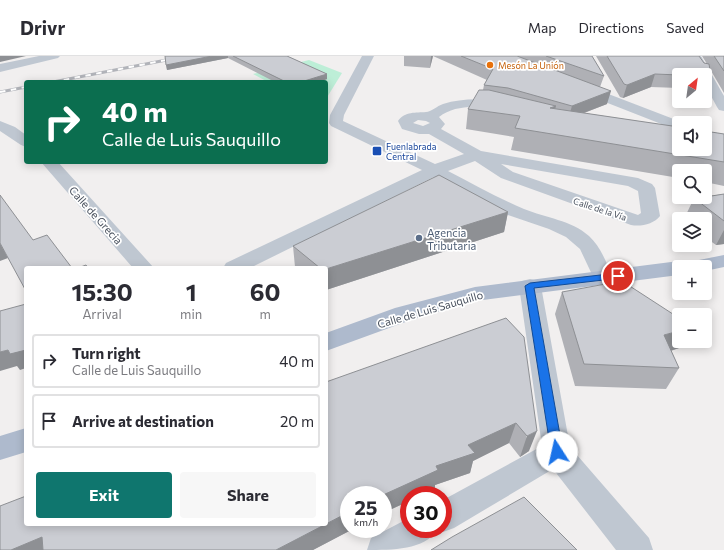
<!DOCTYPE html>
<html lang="en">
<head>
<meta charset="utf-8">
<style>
  body { margin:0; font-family:Commissioner,sans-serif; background:#f7f7f7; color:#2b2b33; height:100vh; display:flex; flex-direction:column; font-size:15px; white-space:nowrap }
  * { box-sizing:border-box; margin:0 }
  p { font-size:13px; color:#7c7c81 }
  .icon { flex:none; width:22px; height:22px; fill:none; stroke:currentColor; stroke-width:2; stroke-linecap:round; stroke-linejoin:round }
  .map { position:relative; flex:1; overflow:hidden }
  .panel { position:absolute; left:24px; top:210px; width:304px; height:260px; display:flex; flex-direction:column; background:#fff; border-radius:4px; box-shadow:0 2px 10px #0003 }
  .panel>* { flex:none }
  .top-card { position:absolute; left:24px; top:24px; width:304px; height:84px; border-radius:4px; box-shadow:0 2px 10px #0003; background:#0b6e4f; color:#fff; overflow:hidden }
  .needle { width:26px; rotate:29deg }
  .buttons { position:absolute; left:672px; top:12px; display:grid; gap:8px }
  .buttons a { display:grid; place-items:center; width:40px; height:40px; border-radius:4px; background:#fff; box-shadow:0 2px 10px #0003; font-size:20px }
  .speed { position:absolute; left:340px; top:430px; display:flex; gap:8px; font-size:20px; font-weight:700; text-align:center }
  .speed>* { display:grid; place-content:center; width:52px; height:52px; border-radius:50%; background:#fff; box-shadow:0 2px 10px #0003; line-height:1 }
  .speed small { font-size:10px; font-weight:400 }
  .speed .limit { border:6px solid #d22; background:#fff; color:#111 }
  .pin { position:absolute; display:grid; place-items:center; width:34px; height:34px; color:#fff; margin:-17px; border:2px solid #fff; border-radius:50%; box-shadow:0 1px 4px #0007 }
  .me { position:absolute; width:44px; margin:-22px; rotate:350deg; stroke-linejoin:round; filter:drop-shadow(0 0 3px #0008) }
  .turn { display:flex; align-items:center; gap:14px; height:84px; padding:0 12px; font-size:18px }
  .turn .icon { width:52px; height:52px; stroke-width:2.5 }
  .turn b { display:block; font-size:28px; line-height:34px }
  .eta { display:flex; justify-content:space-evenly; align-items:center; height:68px; text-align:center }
  .eta b { font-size:24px; font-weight:700; line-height:28px }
  .button { display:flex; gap:8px; margin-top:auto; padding:8px 12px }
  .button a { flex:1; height:46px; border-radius:4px; background:#0f766e; color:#fff; font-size:16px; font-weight:700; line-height:46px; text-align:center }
  .button a+a { background:#f7f7f7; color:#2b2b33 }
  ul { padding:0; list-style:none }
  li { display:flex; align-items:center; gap:12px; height:54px; margin:0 8px 6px; padding:0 4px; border:2px solid #e1e1e2; border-radius:4px }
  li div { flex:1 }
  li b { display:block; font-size:15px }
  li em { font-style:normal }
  header { display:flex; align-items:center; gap:24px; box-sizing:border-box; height:56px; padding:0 20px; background:#fff; border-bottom:1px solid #e1e1e2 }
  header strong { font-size:19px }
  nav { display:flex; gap:22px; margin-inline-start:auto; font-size:14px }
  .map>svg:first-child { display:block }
</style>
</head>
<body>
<header>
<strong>Drivr</strong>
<nav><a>Map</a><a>Directions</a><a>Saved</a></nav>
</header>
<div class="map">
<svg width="724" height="494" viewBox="0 0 724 494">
  <rect width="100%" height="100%" fill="#f1efef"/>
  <!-- green -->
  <path fill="#bdeed7" d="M309,4L342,17L326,43V26H268L253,18Z"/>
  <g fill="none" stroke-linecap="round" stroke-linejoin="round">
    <!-- minor -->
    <path fill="#bfc7d1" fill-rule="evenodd" d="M39,0H60L58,2L0,16V8Z
      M362,0H374L344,59L343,65L435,108L464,98L429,78H419L402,73L398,65C405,55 416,57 426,56C431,56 437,50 443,48C463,42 486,42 507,47L509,50L507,53C500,54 495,53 488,52C472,50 453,50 439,61L445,68L441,73L481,95L638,122L652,128L655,132L660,160C654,168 641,171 631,169L501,122L475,105L448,115C473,128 498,142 524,153C546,162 571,164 589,180C601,191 607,208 613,222L610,227L603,229L596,227L580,193L566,181L549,173L505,158L434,121L250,212H223L226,207L422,114L331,70L329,67L330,59ZM418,64L426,65L430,67L423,70L413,67ZM501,108L628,130L638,135L641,157L638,159L513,116Z
      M689,0H701L724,40V55L719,54L717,51L705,29V19H700Z
      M581,28L585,29L684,67H679V74L674,73L577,35L575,32Z
      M0,65L15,71L26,79V91L21,89L0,75Z
      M41,106H58L154,212H133Z
      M530,223L538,225L541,230L570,391L649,482L653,494H616L553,413L454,472L443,476L437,474C425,494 392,494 367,494L371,482L409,462V473H443V444L542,390L519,230L522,225Z"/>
    <!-- major -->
    <path fill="#aebacd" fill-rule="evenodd" d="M724,199V211L705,215V211H679V219L475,245L411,264L326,295V277L395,252L475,231L679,205L684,207Z
      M26,372V396L0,404V380Z"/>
    <defs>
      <path id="rail" d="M53,26L187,0
        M0,36L26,31"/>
    </defs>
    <!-- rail casing -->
    <use href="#rail" stroke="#b1b3b9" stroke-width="3"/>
    <!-- rail -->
    <use href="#rail" stroke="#fff" stroke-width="2" stroke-dasharray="5.5" stroke-linecap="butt"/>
  </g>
  <!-- wall -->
  <path fill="#afb0b5" d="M165,0H287L327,18V23L319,26H275L228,2L167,14Z
    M404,0H592L604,20L600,31L607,48L584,57L724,78V130L705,126V115H679V122L511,94L514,81L466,73L468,53L483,34L484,29L487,24L433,0L430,12L404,10Z
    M596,0H699L704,7L707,8L702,0H724V37L710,13L711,20L706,33H705V19H679V32L651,31L623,42L620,41Z
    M724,138V188L716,189L705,181V163H684L694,142Z
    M508,156L504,176L326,234V212H297L295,211L293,190Z
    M562,236L679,285H683L679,292L671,295L679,312L666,333L575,330L555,258Z
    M506,262L529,395L520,401L509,387L473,405L470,417L435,429V433L349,473H353L313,494H0Z"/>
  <!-- shaded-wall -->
  <path fill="#8e9094" d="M0,0H26L0,6Z
    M212,0H228V2L167,14L166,9Z
    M431,0H433L430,12Z
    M327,18V23L319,26H301Z
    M655,18L651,31L623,42L627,29Z
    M611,35L607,48L568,63L572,50Z
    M556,50L551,70L550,52Z
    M508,156L504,176L326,234V213Z
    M724,174V188L716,189Z
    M0,187L8,202L0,205Z
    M679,275V285H683L679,292L653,300L664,279Z
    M8,294H26V312L20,314L17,310L0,315V296Z
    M516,367L509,387L473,405L470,417L435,429V433L422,439H409V445L383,457V439L436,410L468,389Z
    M537,375L529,395L520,401L527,380Z
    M349,456V473H353L313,494H276Z
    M42,481L53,494H11Z"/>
  <!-- building -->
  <path fill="#cbcdd3" stroke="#8e9094" d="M165,0H212L166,9Z
    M233,0H287L327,18L301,26H286Z
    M461,0H517L611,35L572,50L508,32L484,29L493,13Z
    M546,0H592L604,20Z
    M607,0H699L704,7L709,8L711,20H705V19H679L655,18L627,29L624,28Z
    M714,0H724V15Z
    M479,34H489L556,50L550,52L679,71V93H705V75L724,78V106L515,72L520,60L468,53Z
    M439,119L508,156L326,213V212H320L293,190Z
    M724,138V165L694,142L705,141Z
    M0,139L33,184L47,179L72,212H26V235L0,187Z
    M86,209L88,212H78Z
    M622,225L679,262V275L664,279L679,312L584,308L562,236Z
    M26,248V294L10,298L8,294L0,296V255Z
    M506,262L524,281L537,375L527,380L516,367L468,389L475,397L436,410L438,414L383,439H349V456L326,468V326Z
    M26,440V468H326L276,494H43L42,481L11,494H0V450Z
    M524,441L577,494H431L452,481Z"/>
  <!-- route -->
  <path fill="#1a73e8" stroke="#114b97" d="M618,217L621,218V222L534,232L563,396L561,400L557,401L553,400L551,396L525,230L530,227Z"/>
  <!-- markers -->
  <circle fill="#e8710a" stroke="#fff" stroke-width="1.5" cx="490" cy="9" r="4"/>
  <rect fill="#1a4fb4" stroke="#fff" stroke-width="1.5" x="372" y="90" width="10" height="10" rx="2"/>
  <circle fill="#5c6f8a" stroke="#fff" stroke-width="1.5" cx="419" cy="182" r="4"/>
  <g text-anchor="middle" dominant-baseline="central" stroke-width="3.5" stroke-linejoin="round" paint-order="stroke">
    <!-- far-food labels -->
    <g font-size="9" fill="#c56008" stroke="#fff" text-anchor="start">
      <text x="498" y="9">Mesón La Unión</text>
    </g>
    <!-- far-transit labels -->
    <g font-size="9" fill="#164399" stroke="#fff" text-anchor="start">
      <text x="386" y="90">Fuenlabrada<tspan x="386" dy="10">Central</tspan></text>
    </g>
    <!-- far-street labels -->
    <g font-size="9" fill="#474f5c" stroke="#fff">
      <text transform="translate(600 153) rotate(18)">Calle de la Vía</text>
    </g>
    <!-- street labels -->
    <g font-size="11" fill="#474f5c" stroke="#fff">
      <text transform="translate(96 159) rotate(48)">Calle de Grecia</text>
      <text transform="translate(430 253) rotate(-16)">Calle de Luis Sauquillo</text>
    </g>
    <!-- service labels -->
    <g font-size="11" fill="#4e5e75" stroke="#fff" text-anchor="start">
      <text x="427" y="176">Agencia<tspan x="427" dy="13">Tributaria</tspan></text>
    </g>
  </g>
</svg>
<div class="buttons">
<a><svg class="needle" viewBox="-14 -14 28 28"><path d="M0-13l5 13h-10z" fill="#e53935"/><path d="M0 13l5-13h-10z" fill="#7c7c81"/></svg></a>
<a><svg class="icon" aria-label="sound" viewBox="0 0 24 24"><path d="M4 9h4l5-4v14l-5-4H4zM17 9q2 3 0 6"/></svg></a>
<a><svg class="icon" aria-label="search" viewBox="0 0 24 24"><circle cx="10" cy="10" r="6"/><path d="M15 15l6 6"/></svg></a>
<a><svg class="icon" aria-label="layers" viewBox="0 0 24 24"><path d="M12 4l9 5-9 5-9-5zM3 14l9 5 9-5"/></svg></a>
<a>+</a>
<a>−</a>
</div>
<div class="speed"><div>25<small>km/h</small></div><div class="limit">30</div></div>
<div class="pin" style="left:618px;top:220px;background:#d93025"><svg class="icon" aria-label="arrive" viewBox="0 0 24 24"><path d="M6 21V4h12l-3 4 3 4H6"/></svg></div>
<svg class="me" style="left:557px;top:396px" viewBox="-20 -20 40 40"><circle r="19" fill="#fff"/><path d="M0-13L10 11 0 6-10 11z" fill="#1a73e8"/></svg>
<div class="top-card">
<div class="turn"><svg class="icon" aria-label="right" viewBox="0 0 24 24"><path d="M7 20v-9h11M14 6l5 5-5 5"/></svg><div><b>40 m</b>Calle de Luis Sauquillo</div></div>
</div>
<section class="panel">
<div class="eta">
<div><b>15:30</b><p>Arrival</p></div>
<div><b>1</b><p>min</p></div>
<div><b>60</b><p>m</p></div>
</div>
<ul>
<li><svg class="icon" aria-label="right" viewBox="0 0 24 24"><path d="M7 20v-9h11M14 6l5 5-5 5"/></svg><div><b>Turn right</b><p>Calle de Luis Sauquillo</p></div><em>40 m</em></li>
<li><svg class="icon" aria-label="arrive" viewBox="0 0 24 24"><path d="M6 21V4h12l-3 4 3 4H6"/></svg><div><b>Arrive at destination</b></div><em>20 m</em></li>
</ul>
<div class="button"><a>Exit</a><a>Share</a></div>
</section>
</div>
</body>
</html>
